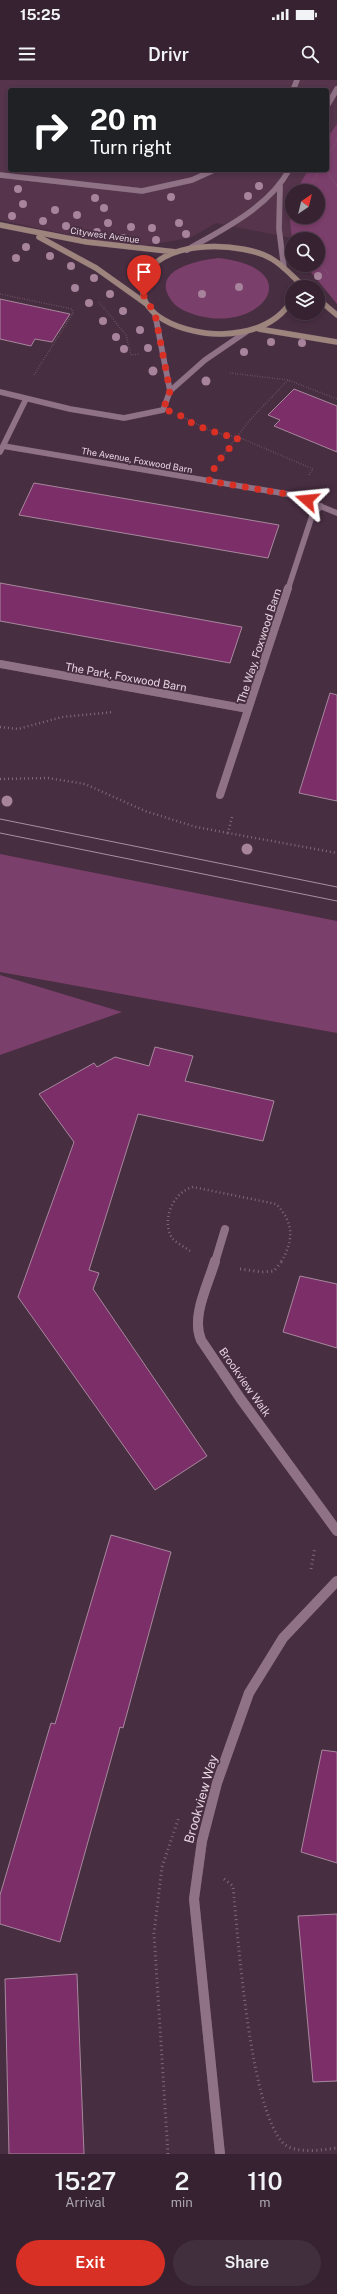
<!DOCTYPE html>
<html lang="en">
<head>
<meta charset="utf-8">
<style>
  body { margin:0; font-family:"Public Sans",sans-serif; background:#412f3d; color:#f1f3f6; height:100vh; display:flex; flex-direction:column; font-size:15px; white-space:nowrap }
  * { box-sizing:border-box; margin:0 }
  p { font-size:13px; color:#aaa4ab }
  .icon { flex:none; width:22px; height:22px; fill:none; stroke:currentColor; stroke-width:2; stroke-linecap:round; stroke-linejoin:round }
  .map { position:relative; height:2074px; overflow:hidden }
  .panel { display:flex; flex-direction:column; background:#362231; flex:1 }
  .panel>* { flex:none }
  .banner { position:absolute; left:8px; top:8px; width:321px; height:84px; border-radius:4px; box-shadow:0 2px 6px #0003,0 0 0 1px #503f4d; background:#202124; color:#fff; overflow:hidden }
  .needle { width:26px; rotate:35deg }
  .tools { position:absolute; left:285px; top:104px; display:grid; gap:8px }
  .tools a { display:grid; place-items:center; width:40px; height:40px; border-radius:50%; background:#362231; box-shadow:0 2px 6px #0003,0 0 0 1px #503f4d; font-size:20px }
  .pin { position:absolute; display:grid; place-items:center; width:34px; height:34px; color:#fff; margin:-41px -17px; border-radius:50% 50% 50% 0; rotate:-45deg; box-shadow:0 0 4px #0007 }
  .pin .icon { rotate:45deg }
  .me { position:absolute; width:44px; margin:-22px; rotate:288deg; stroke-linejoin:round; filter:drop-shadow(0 0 3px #0008) }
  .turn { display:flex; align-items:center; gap:14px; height:84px; padding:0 16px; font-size:18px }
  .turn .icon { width:52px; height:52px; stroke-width:2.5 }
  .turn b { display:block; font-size:28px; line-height:34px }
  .eta { display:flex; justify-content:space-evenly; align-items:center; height:68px; text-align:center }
  .eta b { font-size:24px; font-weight:600; line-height:28px }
  .cta { display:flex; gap:8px; margin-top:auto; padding:8px 16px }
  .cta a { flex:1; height:46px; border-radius:24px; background:#d93025; color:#fff; font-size:16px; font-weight:600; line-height:46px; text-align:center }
  .cta a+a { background:#412f3d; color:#f1f3f6 }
  .status { display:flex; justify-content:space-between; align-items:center; height:28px; padding:0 20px; background:#362231; direction:ltr }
  .status svg { height:11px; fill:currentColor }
  header { display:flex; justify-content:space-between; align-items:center; height:52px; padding:0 16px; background:#362231; font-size:18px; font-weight:600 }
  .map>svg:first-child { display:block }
</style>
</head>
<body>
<div class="status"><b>15:25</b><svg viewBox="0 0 49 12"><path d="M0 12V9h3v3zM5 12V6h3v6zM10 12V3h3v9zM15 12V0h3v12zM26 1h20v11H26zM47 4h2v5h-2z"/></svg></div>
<header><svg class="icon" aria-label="menu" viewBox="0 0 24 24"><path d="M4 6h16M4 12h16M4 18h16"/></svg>Drivr<svg class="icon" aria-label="search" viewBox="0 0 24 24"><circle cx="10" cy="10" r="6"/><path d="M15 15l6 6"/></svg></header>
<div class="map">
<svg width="337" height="2074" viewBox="0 0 337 2074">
  <rect width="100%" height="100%" fill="#482e41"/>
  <!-- built -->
  <path fill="#55344c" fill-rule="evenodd" d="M0,0H337V194L318,159H296L216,143L190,158L131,168L0,140ZM10,10H327V90H10ZM292,111H318V137H292Z"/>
  <!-- green -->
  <path fill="#7b3f6b" d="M337,44V224L305,185H318V159H292L289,131L292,122V137H318V111H296L308,90H327V58Z
    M218,178C316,189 255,262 185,231C178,228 172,223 168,215C155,188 201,180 218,178Z
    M0,774L337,841V953L0,892Z
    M0,895L122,932L0,975Z"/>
  <!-- building -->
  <path fill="#7b2e68" stroke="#a7889d" d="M0,219L70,234L52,262L35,259L31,266L0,259Z
    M294,309L337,326V372L274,346L280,340L268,335Z
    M34,403L279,445L268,478L19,435Z
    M0,503L242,547L230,583L0,541Z
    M330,613L337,615V721L299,713Z
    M155,967L193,976L185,1001L274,1021L263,1061L138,1034L89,1190L99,1193L93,1209L207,1376L155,1410L18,1217L74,1062L39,1014L94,983L97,987L115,977L149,986Z
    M300,1196L337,1204V1268L283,1252Z
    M111,1455L171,1472L123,1648L120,1647L60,1862L0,1844V1815L51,1643L55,1644Z
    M322,1670L337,1672V1783L301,1772Z
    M337,1834V2001L313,2002L298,1836Z
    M77,1894L84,2074H9L5,1899Z"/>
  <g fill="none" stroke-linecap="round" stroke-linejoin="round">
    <defs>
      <path id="service" d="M293,10L297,0
        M0,95L142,111L192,100L214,90"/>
      <path id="minor-far2" d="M327,26L337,9
        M280,106L279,149L284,188
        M187,170C223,149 268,128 289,90
        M155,234L170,311
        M0,312L70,329L124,338L163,330L170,311L205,280L246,252
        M3,366L293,415L337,433
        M0,372L26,319
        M288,509L312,436L321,426"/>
      <path id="minor-far1" d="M0,584L248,629
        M220,715L288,508
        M215,1182L225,1149"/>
      <path id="minor" d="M215,1181C208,1205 191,1236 201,1260L240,1318L337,1451
        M220,2074L194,1819L202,1761L217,1703L249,1613L283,1558L337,1501"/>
      <path id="secondary" d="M0,145L87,162L176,172
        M39,157L96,188L148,225
        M318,219L337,235
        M292,220C277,245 250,253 222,254C190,255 124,236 148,192C167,159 244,162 272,179C284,186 294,198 304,207
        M259,249L337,262"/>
    </defs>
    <!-- service casing -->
    <use href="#service" stroke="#624a5b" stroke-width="6"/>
    <!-- minor-far2 casing -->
    <use href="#minor-far2" stroke="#624a5b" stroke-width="6"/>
    <!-- minor-far1 casing -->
    <use href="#minor-far1" stroke="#624a5b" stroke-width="8"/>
    <!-- minor casing -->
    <use href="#minor" stroke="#624a5b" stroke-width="10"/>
    <!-- secondary casing -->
    <use href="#secondary" stroke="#624a5b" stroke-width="6"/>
    <!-- path-far2 -->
    <path stroke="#806979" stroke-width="1.5" stroke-dasharray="0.5 2" stroke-linecap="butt" d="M327,78L337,60
      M326,90L337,106
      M307,111L320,90
      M318,181L330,196
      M0,214L72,229L73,233L34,295
      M99,222L126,255L131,275L139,274
      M230,293L288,300L337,319
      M185,338L213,352L238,357L313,389L308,396
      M221,378L249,341L288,300"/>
    <!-- path-far1 -->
    <path stroke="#806979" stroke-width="2.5" stroke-dasharray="1 3" stroke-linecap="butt" d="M0,647L18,649L62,637L114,632
      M0,699L48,698L85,704L145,731L196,747L228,753
      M232,737L228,753L337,773
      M190,1171C185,1167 176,1163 172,1158C161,1140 173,1112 193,1107L276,1124C294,1142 294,1161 281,1182"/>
    <!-- path -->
    <path stroke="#806979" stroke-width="3" stroke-dasharray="1 3.5" stroke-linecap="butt" d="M240,1189L262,1192L274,1191L282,1181
      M311,1489L315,1467
      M224,1799L233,1806C238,1858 250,2031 284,2064C296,2074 322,2070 337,2068
      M168,2074L154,1853L162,1787L179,1737"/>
    <!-- service -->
    <use href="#service" stroke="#907287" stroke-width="5.5"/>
    <!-- minor-far2 -->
    <use href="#minor-far2" stroke="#907287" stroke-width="5.5"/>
    <!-- minor-far1 -->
    <use href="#minor-far1" stroke="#907287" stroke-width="8"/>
    <!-- minor -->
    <use href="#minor" stroke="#907287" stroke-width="10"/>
    <!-- secondary -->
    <use href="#secondary" stroke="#9d847c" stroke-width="5.5"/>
    <!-- tram -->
    <path stroke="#a6919f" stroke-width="1" d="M0,739L337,807
      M0,753L337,821"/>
  </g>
  <!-- trees -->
  <g fill="#a7839c">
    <circle cx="259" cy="106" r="4"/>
    <circle cx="18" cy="109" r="4"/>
    <circle cx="248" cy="116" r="4"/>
    <circle cx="171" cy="117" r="4"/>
    <circle cx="95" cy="118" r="4"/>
    <circle cx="23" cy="124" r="4"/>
    <circle cx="104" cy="128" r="4"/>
    <circle cx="55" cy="130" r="4"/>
    <circle cx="77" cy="135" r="4"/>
    <circle cx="12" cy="136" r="4"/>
    <circle cx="43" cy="141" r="4"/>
    <circle cx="108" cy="143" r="4"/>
    <circle cx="179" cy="143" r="4"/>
    <circle cx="66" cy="146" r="4"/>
    <circle cx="131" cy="147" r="4"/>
    <circle cx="152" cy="148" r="4"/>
    <circle cx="97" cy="152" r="4"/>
    <circle cx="186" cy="154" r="4"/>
    <circle cx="123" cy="158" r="4"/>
    <circle cx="156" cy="160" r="4"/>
    <circle cx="26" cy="167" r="4"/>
    <circle cx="50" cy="176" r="4"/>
    <circle cx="16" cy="178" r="4"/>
    <circle cx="71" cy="186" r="4"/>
    <circle cx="318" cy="196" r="4"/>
    <circle cx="94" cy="198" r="4"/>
    <circle cx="239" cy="207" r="4"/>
    <circle cx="75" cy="208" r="4"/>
    <circle cx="110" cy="214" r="4"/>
    <circle cx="202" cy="214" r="4"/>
    <circle cx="89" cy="223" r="4"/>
    <circle cx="123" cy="231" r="4"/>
    <circle cx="103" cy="241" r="4"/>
    <circle cx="140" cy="250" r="4"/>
    <circle cx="116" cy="257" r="4"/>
    <circle cx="271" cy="262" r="4"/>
    <circle cx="302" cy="263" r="4"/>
    <circle cx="148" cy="268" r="4"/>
    <circle cx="124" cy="269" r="4"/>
    <circle cx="244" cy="272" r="4"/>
    <circle cx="153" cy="291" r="4.5"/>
    <circle cx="206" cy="301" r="4.5"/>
    <circle cx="7" cy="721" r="5.5"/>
    <circle cx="247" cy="769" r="5.5"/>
  </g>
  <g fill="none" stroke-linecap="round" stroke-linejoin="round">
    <!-- route -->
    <path stroke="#d93025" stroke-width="7" stroke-dasharray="0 12.6" d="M144,216L155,234L170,311L163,330C181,332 181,338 196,345C210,351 223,355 238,358L216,384L209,401L293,415L307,420"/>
  </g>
  <g text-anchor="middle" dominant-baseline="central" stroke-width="3.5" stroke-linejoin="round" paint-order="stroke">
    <!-- far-street labels -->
    <g font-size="9" fill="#e6d4e0" stroke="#482e41">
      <text transform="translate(105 155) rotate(8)">Citywest Avenue</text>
      <text transform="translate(137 380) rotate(10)">The Avenue, Foxwood Barn</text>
    </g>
    <!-- street labels -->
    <g font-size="11" fill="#e6d4e0" stroke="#482e41">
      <text transform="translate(259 566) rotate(-72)">The Way, Foxwood Barn</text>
      <text transform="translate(126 597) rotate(10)">The Park, Foxwood Barn</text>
      <text transform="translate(245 1302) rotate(55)">Brookview Walk</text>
    </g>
    <!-- near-street labels -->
    <g font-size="13" fill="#e6d4e0" stroke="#482e41">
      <text transform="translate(201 1719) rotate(-74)">Brookview Way</text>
    </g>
  </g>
</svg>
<div class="tools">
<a><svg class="needle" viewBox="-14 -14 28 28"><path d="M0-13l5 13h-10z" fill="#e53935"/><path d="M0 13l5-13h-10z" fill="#aaa4ab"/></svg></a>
<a><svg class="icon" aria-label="search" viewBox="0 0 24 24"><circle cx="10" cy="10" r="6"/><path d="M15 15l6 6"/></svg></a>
<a><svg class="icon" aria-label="layers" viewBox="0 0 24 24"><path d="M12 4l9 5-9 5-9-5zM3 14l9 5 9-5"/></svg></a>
</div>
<div class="pin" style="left:144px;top:216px;background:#d93025"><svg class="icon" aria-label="arrive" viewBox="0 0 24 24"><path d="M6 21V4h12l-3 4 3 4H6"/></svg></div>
<svg class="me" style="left:307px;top:420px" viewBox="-20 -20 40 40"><path d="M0-17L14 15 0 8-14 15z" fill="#d93025" stroke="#fff" stroke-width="4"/></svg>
<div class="banner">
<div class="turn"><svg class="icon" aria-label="right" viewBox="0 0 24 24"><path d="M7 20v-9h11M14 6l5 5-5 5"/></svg><div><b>20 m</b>Turn right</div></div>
</div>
</div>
<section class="panel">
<div class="eta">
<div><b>15:27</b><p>Arrival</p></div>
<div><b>2</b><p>min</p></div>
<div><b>110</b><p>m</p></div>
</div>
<div class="cta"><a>Exit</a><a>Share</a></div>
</section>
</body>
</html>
